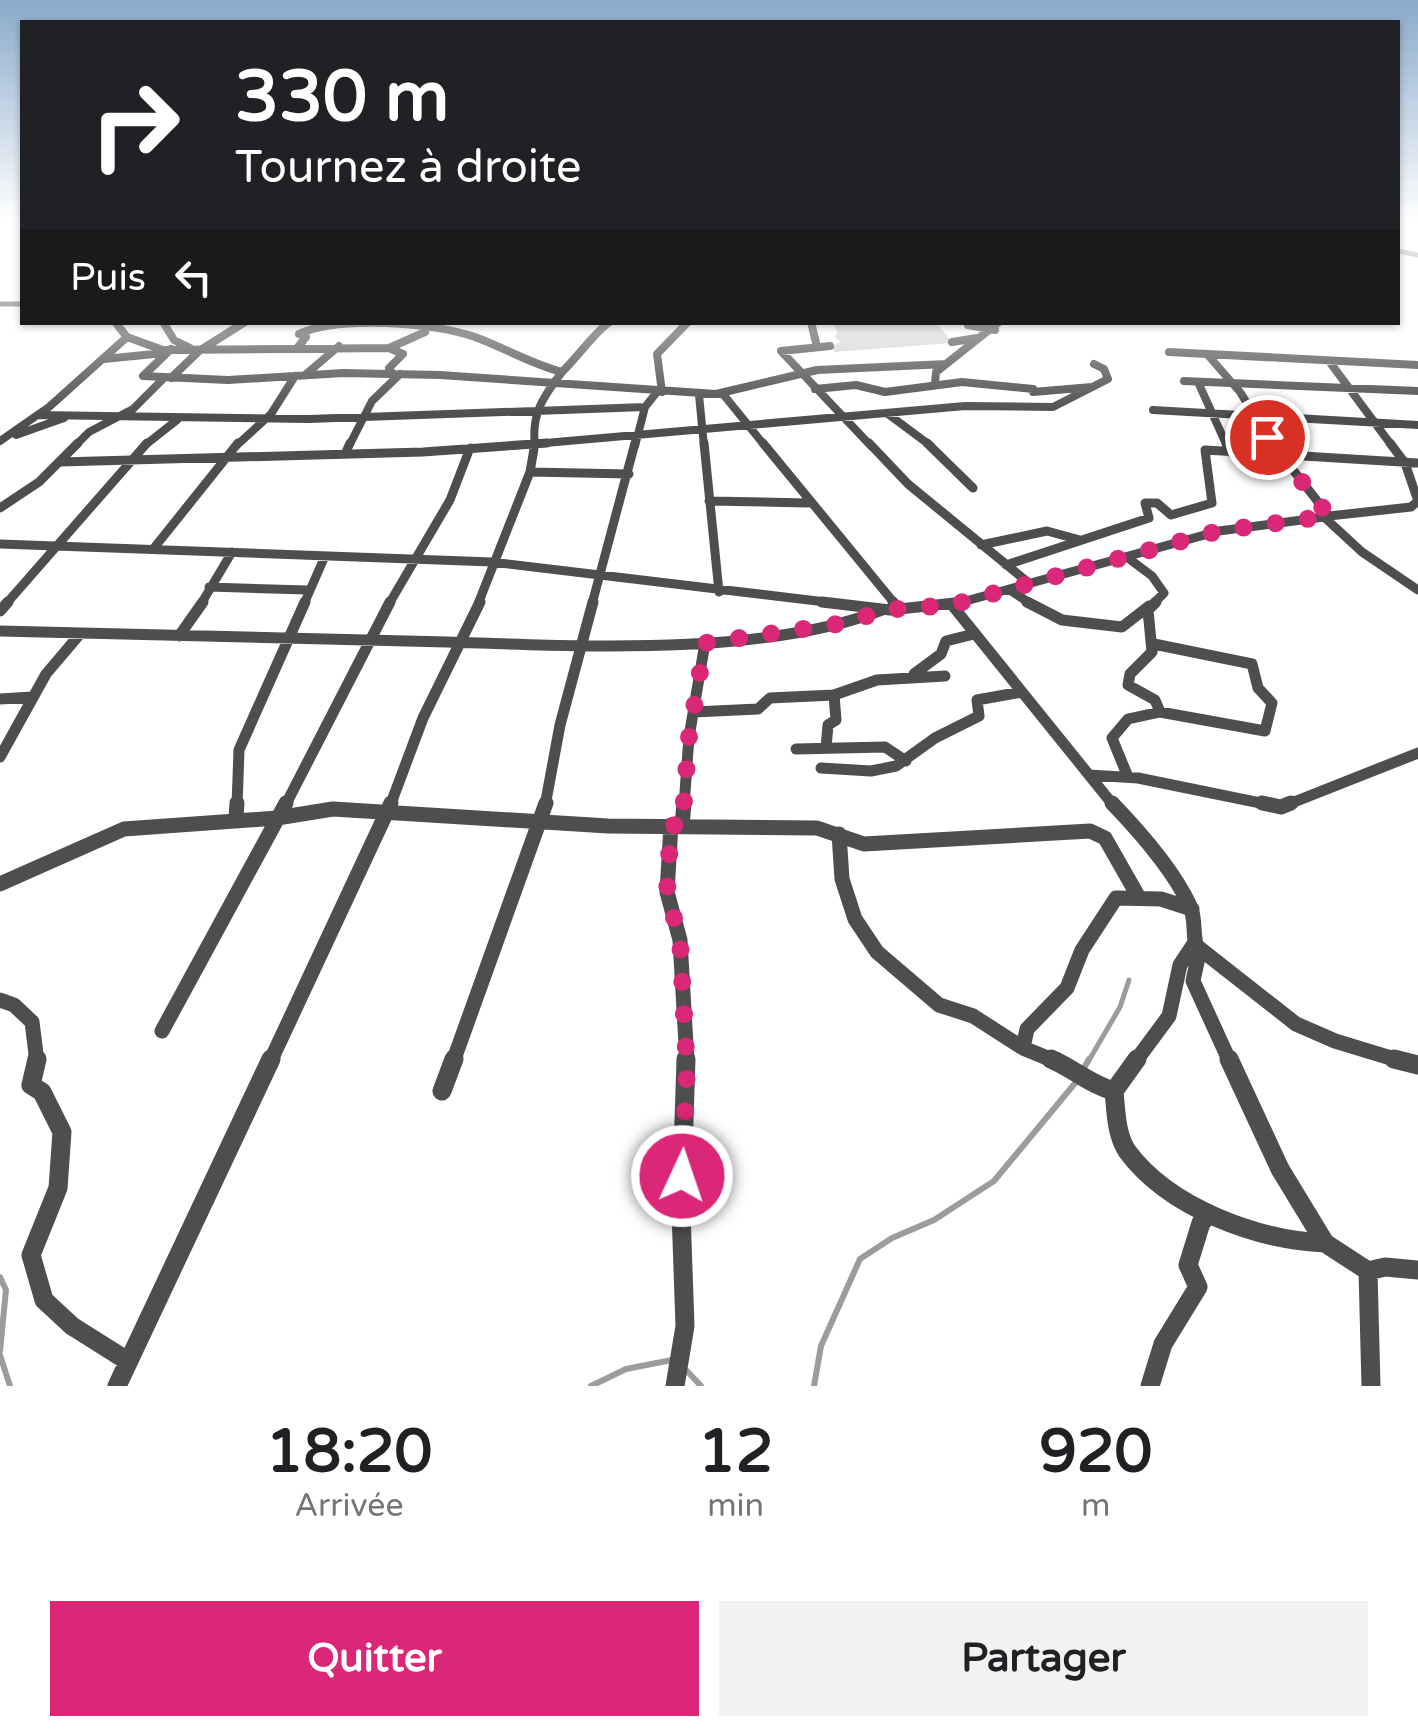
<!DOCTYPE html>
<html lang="fr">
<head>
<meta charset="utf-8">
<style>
  body { margin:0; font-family:"Varela Round",sans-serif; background:#f2f2f2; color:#202124; height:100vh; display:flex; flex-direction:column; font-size:38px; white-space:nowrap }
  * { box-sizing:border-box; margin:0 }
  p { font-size:32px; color:#757577 }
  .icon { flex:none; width:55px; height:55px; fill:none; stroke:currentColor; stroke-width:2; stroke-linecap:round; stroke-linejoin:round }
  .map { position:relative; height:1386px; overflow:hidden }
  .panel { display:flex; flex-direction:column; background:#fff; flex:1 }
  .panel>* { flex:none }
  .guide { position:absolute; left:20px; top:20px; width:1380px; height:305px; border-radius:0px; box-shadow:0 2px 8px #0004; background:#202124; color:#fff; overflow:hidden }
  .pin { position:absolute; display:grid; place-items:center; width:85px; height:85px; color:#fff; margin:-42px; border:5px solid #fff; border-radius:50%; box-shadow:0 2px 10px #0007 }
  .me { position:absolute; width:110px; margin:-55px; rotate:3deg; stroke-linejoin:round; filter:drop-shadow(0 0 8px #0008) }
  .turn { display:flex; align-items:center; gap:35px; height:210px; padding:0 50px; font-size:45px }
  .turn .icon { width:130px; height:130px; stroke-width:2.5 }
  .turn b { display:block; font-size:70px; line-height:85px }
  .then { display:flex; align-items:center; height:95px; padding:0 50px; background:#0003; gap:20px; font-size:38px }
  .eta { display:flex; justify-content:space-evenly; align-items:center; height:170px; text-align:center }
  .eta b { font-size:60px; font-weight:800; line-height:70px }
  .action { display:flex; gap:20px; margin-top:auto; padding:20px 50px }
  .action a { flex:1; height:115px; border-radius:0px; background:#db2777; color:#fff; font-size:40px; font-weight:800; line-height:115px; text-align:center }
  .action a+a { background:#f2f2f2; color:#202124 }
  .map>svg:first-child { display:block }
</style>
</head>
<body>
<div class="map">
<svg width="1418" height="1386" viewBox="0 0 1418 1386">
  <rect width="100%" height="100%" fill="#fff"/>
  <!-- green -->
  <path fill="#d5d5d5" d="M937,323L952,343L834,352L832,346L841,342L834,336L838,333L833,324Z"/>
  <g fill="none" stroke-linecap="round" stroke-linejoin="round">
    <!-- stream-far1 -->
    <path stroke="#9c9c9c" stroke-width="5" d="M1088,1062L1120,1007L1129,980"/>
    <!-- stream -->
    <path stroke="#9c9c9c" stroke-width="6" d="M1083,1070L1089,1059
      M0,1277L6,1290L0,1351
      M0,1355L10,1386
      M687,1371L701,1386
      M591,1386L626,1369L672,1360
      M814,1386L821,1346L860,1259L892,1238L934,1220L994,1181L1076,1082"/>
    <!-- street-far5 -->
    <path stroke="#4e4e4e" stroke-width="5" d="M1398,251L1418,255
      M0,304H22"/>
    <!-- street-far4 -->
    <path stroke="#4e4e4e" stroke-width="8" d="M115,322L127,337L163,350L389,348L403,354L389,368L393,374
      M163,322L174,340L190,348
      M811,322L817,347
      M968,325L995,330
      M952,342L977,338
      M830,346L781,351L871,446
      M298,347L306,337L299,334C340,315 433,323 475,337C505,348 531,364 562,372C543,397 531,414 535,446
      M389,348L425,332
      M171,349L143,376L228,380L343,373L440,375L716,394L817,370L946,364
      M1169,352L1418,365
      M1207,354L1240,392L1274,446
      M104,359L164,353
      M1329,361L1392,446
      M562,372C577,358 597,329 610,322
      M305,375L339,346
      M171,378L199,351L245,322
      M1184,381L1418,391
      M1198,382L1227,446
      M935,384L936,372L999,322
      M815,389L856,385L885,392L962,382L1033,389
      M662,392L657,354L688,322
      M1033,392L1092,387
      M723,394L765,446
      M699,395L704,446
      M1153,410L1418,425
      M888,414L931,446
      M38,415L309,419L645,407
      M16,435L64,418
      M0,441L49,407L127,337
      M75,446L89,432L133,409L163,379
      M144,446L177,420
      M236,446L271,414L295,376
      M349,446L372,401L400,374
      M511,446L965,406L1053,407L1108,379L1104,369L1094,364
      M635,446L645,407L657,392"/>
    <!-- street-far3 -->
    <path stroke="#4e4e4e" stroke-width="9" d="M704,443L719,592
      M763,443L895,604
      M869,443L908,484L1030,584
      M927,443L973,488
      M1226,443L1230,452
      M1272,443L1329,516L1324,517L1362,552L1418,590
      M1390,443L1405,463L1418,501
      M345,454L350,443
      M60,462L423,452L547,443
      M530,472L629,474
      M709,501L808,503
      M0,508L39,482L78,443
      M1329,516L1411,507L1418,501
      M0,544L492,562L842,604
      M981,545L1047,531L1080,540
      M154,548L238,443
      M1128,558L1152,576L1164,593L1153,604
      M1006,565L1149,518L1145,503H1157L1171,515L1212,503L1205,450L1418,463
      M209,587L307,590
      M1010,590L1031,604
      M6,604L147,443
      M201,604L232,552
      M304,604L325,556
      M389,604L450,500L470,448
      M478,604L530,472L535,443
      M592,604L635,443
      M955,604L1219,531L1324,517"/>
    <!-- street-far2 -->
    <path stroke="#4e4e4e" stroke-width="11" d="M822,602L890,610L964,602
      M893,602L900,610
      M1027,602L1062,620L1122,627L1149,606
      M1156,602L1148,610L1152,652L1130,674L1128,685L1155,700L1160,712
      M952,605L1114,806
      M0,611L8,602
      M0,631C149,635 298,639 447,642C576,646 761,657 882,610
      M179,636L203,602
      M914,674L941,654L946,641L974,634
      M834,695L877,680L945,676
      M0,699L32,697
      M694,712L758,709L770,698L834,695L836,720L828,725L826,748
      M796,749L885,747L906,761
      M0,757L46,674L80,634
      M821,768L871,771L896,766L935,738L979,716L977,700L1022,692
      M1089,775L1138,778L1275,806
      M1128,777L1112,738L1128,719L1160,712L1265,731L1272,703L1258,688L1252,664L1154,644
      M237,806L239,750L305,602
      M285,806L390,602
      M390,806L423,718L480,602
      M545,806L560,725L593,602
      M684,806L689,737L705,643
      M1284,806L1418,753"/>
    <!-- street-far1 -->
    <path stroke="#4e4e4e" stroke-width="15" d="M1112,803C1140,832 1173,869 1190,906C1197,921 1191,938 1199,953L1193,981L1230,1062
      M1262,803L1281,807L1291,803
      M236,817L237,803
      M671,825L667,892L680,940L687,1062
      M682,826L684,803
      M839,834L842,879L855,919L877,952L939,1005L973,1016L1023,1048L1057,1062
      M0,884L124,829L277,818L333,809L608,826L817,828L864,844L1090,831L1105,838L1138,896
      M0,1000L14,1005L32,1022L37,1062
      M162,1031L286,803
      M1023,1048L1027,1029L1067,988L1082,950L1116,898L1161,899L1192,909
      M270,1062L391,803
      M453,1062L546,803
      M1135,1062L1169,1016L1180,965L1194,944L1296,1024L1335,1041L1404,1062"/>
    <!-- street -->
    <path stroke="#4e4e4e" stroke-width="19" d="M37,1059L31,1085L42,1092L62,1132L58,1188L31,1255L44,1300L72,1326L126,1360
      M1051,1059C1074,1069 1091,1085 1114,1091
      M1137,1059L1114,1091C1116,1111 1116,1134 1127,1151C1169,1208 1257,1240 1325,1243
      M1229,1059L1280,1169L1325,1243L1368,1271L1385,1267L1418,1270
      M1394,1059L1418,1065
      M442,1091L454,1059
      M1368,1271L1371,1386
      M117,1386L271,1059
      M675,1386L685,1326L681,1212L686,1059
      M1150,1386L1163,1344L1198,1287L1188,1265L1201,1223L1208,1215"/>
  </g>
  <!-- sky -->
  <linearGradient id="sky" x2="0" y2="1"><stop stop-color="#89aaca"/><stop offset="0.53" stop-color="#fff"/><stop offset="1" stop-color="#fff" stop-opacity="0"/></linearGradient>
  <rect width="1418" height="416" fill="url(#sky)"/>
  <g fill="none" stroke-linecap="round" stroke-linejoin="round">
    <!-- route -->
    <path stroke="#db2777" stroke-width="18" stroke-dasharray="0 32.4" d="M682,1176L687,1070L680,940L667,892L671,825L682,826L689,737L705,643L851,622L882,610L952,605L1218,531L1329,516L1267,437"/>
  </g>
</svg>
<div class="pin" style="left:1267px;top:437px;background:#d93025"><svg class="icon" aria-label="arrive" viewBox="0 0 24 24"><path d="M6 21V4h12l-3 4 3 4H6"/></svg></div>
<svg class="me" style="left:682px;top:1176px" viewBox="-20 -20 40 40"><circle r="17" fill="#db2777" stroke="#fff" stroke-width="3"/><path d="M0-11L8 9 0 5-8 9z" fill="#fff"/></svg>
<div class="guide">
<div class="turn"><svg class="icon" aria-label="right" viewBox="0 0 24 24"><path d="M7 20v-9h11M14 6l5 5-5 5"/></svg><div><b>330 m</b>Tournez à droite</div></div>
<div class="then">Puis<svg class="icon" aria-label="left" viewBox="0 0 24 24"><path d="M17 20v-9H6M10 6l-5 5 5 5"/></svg></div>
</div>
</div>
<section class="panel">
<div class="eta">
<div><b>18:20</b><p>Arrivée</p></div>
<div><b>12</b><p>min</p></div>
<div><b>920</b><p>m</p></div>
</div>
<div class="action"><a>Quitter</a><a>Partager</a></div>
</section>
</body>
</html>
